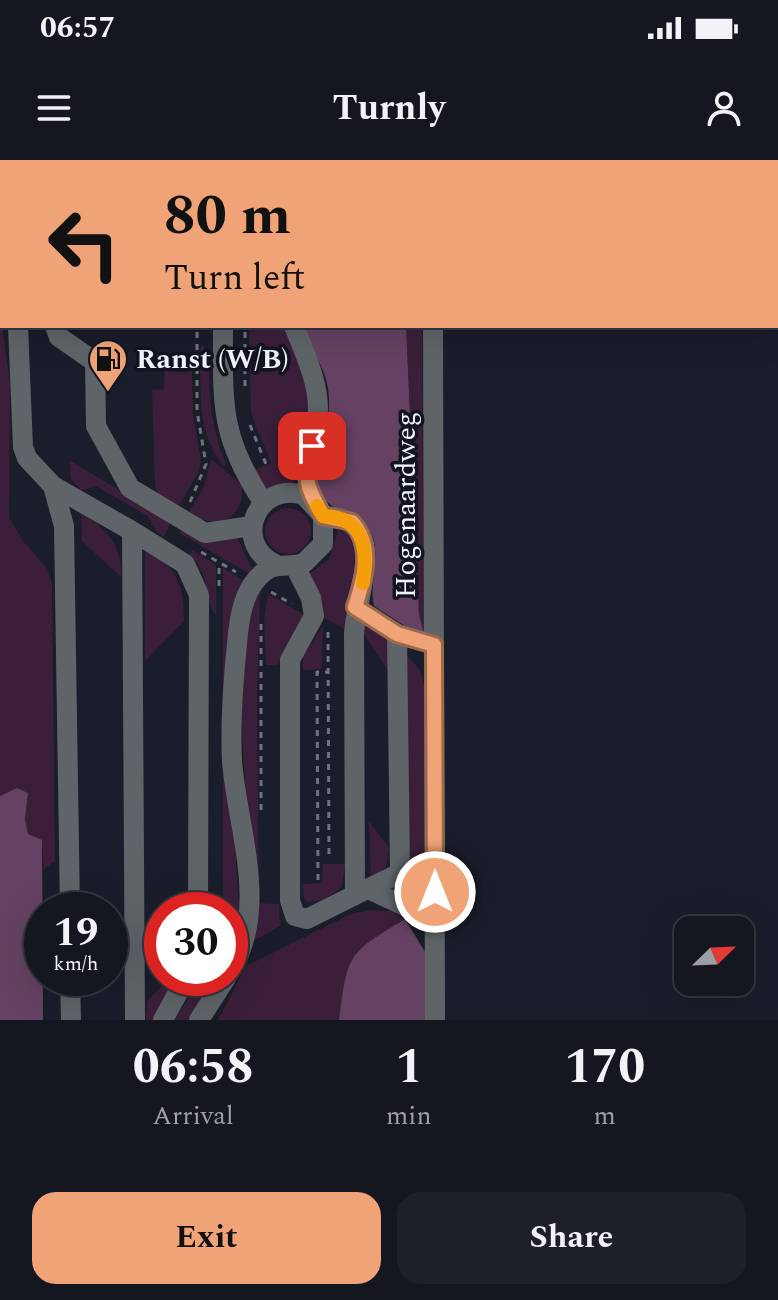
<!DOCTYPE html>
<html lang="en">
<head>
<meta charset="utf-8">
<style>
  body { margin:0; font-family:Spectral,serif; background:#1d1f29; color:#f1f3f6; height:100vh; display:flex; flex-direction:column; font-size:30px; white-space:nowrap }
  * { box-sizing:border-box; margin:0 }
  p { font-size:26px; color:#9d9fa5 }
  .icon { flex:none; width:44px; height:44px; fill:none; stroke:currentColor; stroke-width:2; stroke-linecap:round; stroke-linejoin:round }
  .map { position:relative; height:860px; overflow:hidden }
  .panel { display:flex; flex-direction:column; background:#141620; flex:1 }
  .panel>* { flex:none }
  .banner { position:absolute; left:0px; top:0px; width:778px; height:168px; box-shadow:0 8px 32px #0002,0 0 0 2px #33353e; background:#efa377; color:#111; overflow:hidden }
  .needle { width:52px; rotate:67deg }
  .fabs { position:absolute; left:674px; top:756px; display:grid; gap:16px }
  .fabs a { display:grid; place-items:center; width:80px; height:80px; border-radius:16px; background:#141620; box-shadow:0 8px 32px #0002,0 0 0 2px #33353e; font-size:40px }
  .speed { position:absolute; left:24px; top:732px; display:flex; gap:16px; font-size:40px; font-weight:700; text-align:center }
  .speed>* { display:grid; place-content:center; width:104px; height:104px; border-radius:50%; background:#141620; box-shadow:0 8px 32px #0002,0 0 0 2px #33353e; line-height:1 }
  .speed small { font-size:20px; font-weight:400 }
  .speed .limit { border:12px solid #d22; background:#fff; color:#111 }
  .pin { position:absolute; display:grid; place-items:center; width:68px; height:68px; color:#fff; margin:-34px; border-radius:16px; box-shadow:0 4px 12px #0006 }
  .me { position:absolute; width:88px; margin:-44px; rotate:0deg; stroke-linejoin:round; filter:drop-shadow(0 0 6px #0008) }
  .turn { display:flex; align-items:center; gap:28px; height:168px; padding:0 32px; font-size:36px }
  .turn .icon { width:104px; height:104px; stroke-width:2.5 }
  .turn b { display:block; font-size:56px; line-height:68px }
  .eta { display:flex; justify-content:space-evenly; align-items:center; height:136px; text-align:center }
  .eta b { font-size:48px; font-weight:700; line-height:56px }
  .action { display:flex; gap:16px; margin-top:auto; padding:16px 32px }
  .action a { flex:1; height:92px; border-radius:24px; background:#efa377; color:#111; font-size:32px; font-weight:700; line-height:92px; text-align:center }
  .action a+a { background:#1d1f29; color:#f1f3f6 }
  .status { display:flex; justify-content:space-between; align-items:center; height:56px; padding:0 40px; background:#141620; direction:ltr }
  .status svg { height:22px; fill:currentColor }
  header { display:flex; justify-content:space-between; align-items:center; height:104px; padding:0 32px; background:#141620; font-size:36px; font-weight:700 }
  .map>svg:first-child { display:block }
</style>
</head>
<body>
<div class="status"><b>06:57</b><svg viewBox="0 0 49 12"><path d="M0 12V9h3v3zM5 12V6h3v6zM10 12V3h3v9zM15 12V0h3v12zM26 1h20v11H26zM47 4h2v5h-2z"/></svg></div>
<header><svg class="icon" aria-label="menu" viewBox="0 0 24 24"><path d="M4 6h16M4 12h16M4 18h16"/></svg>Turnly<svg class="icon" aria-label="person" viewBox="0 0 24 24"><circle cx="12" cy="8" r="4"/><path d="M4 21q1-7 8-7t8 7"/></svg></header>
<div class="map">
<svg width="778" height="860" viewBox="0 0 778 860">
  <rect width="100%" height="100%" fill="#1a1d2a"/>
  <!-- green -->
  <path fill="#3b1f3a" d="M0,0H5L1,12L0,60L2,166L10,222L9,358L23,381L47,408L52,425L55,701L44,709L42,681L28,674L25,659L28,633L17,628L0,636Z
    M249,166H285L304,215L311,260L295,323H283L263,331L254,310L271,303L251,253Z
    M406,166H422L424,474L419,455Z
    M201,185L209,191C209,232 210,266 226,304L224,307C196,272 200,228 201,185Z
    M192,209L193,254L201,300L199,311L179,346L158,334L155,325L152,230L164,229L165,210Z
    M211,299L242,325C245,361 216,370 188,353L204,327Z
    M69,300L171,361L164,377L156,371L148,356L96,326L81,330L71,319Z
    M265 371a23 23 0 1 1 46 0a23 23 0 1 1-46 0Z
    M81,353C107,369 122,385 121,417L82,381Z
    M182,368L202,379H238L252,409L250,414L179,373Z
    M338,370L348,372C367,399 347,438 345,469L324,458L321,438L309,414L329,399Z
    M145,389C177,406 184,426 184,461L145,501Z
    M192,390L216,405V455C204,442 211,416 190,394Z
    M223,408L244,421L234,665L239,750L230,787V750H223Z
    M260,431L257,540L259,741L256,740C250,677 225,479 260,431Z
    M268,434L306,456L278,505H266L264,460Z
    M364,465L390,479L391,515L364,474Z
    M323,466L322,509L303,510V497Z
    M406,494L420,510L424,525L426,736L418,743L387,727L407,726Z
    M369,661L389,688L386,707L371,719Z
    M323,704H345L342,727L324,740L307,742L304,739L303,724L322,723Z
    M255,743L279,744L280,766L252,782Z
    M371,750L391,751L405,759C347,794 348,793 339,860H218L246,806L351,754Z
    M169,818H178L155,860H146L147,842Z
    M200,818H215L188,860H175Z"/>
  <!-- forest -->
  <path fill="#654263" d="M304,166H406L419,455L424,474L405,466L374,446C368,420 384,393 368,367C360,352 344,354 331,345C323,340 319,328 315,319C322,284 337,248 324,213C318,197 307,183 304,166Z
    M17,628L28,633L25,659L28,674L42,680L43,860H0V636Z
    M405,759L425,792V860H339C348,793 347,794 405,759Z"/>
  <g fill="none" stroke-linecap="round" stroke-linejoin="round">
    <!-- path -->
    <path stroke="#70737e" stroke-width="3" stroke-dasharray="6 6" stroke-linecap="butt" d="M245,226V166
      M250,265L266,304
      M190,342L206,304L197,251V166
      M201,392L236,412
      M219,426V403
      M271,432L292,444
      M261,464V653
      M328,472L329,700
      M318,720L317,512H328"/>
    <!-- minor -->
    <path stroke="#5f6469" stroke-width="20" d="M218,0L219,2
      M433,0V2
      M22,2L23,0
      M52,2V0
      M290,2V0
      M18,166L23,287L27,298L53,326L64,366L70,750
      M55,166L59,177L95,202L96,266L130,328L205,373L251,366
      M223,166C223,243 219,275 263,342
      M294,166C304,192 318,220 318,249C317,280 299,310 312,340
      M433,166L435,860
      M53,326L132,371L135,860
      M132,371L185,404L199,435L198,750
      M295,406L311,438L314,456L290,500V740L295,756L307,759L355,735L354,474C356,434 392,357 323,356
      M397,474L434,485
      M368,729L435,760
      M355,735L400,713L397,474L355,447
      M230,811C270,749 237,668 232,601C230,562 233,523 237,484C239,459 243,428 264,412C277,402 289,408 304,403L323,384V356L304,335C257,320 231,383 275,404
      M70,818L71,860
      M163,860L186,818
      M199,860L226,818"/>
  </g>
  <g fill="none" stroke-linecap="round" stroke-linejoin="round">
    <defs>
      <path id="route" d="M312,286C304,325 306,324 323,356L352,362C374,387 364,419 355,447L397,474L434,485L435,732"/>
    </defs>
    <!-- route casing -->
    <use href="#route" stroke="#9b6a4d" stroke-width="20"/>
    <!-- route -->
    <use href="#route" stroke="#efa377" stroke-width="14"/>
    <!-- slow -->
    <path stroke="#f59e0b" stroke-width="14" d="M317,346L323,356C364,357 368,388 363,423"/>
  </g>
  <!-- icons -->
  <defs>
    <symbol id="fuel-pin" viewBox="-11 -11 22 30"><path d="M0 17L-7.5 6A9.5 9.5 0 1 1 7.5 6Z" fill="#efa377" stroke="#121420"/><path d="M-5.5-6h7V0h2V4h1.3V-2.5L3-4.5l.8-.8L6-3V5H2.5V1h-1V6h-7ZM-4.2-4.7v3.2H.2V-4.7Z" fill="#111"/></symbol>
  </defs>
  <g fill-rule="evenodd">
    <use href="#fuel-pin" x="86" y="177" width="44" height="60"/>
  </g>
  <g text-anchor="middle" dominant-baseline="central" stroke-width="7" stroke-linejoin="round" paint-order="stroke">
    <!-- poi labels -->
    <g font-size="28" font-weight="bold" fill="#f0f3fb" stroke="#121420" text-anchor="start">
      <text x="136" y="199">Ranst (W/B)</text>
    </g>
    <!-- street labels -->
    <g font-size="28" fill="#f0f3fb" stroke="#121420">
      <text transform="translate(406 345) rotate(-90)">Hogenaardweg</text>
    </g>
  </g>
</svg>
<div class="fabs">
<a><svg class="needle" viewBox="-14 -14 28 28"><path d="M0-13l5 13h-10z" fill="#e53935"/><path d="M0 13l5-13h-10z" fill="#9d9fa5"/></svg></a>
</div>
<div class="speed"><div>19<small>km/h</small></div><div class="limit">30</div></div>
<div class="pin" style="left:312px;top:286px;background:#d93025"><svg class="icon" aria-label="arrive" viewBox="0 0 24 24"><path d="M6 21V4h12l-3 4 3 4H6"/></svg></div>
<svg class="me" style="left:435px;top:732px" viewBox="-20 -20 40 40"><circle r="17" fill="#efa377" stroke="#fff" stroke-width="3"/><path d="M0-11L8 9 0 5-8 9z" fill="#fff"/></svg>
<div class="banner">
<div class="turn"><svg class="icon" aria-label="left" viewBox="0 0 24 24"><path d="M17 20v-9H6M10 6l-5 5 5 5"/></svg><div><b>80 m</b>Turn left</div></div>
</div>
</div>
<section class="panel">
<div class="eta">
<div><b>06:58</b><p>Arrival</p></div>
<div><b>1</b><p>min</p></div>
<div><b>170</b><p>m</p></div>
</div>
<div class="action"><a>Exit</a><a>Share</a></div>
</section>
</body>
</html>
